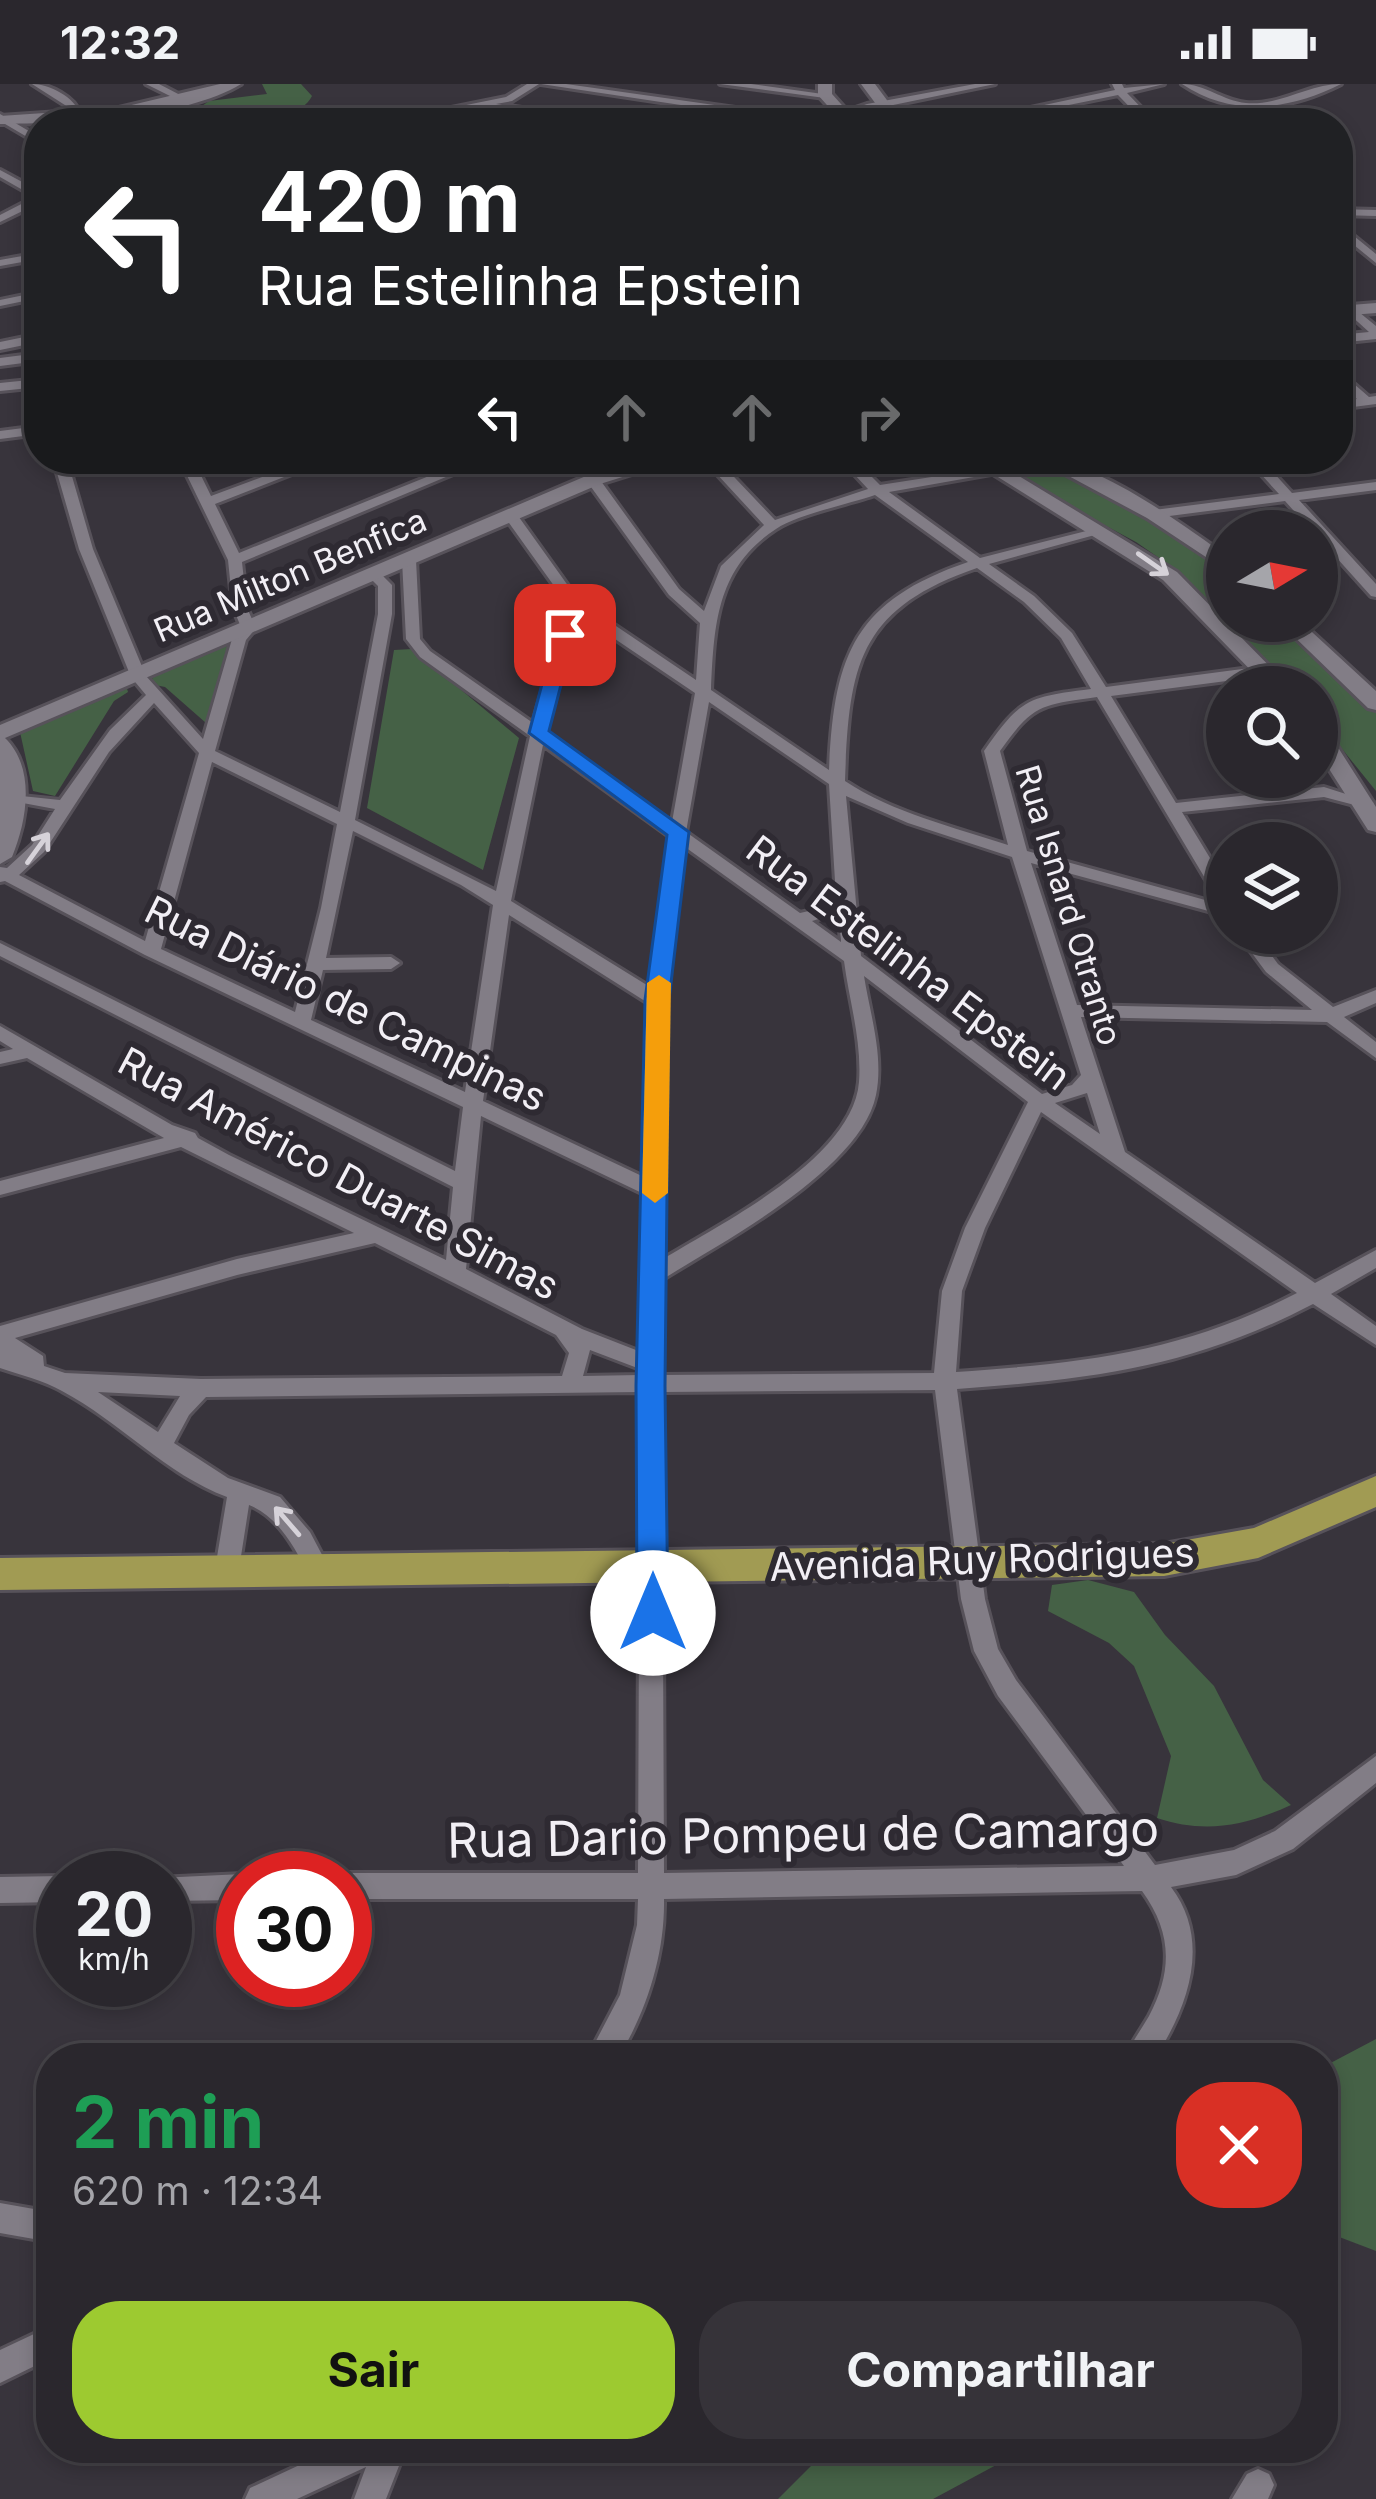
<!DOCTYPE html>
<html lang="pt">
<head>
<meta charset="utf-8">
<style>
  body { margin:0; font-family:Inter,sans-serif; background:#363339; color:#f1f3f6; height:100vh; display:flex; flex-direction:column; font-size:45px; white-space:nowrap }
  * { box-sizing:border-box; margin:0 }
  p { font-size:39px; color:#a5a5aa }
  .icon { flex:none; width:66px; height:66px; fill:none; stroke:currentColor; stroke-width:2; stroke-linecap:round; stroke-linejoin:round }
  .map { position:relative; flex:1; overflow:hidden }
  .details { position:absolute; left:36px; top:1959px; width:1302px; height:420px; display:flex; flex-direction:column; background:#2a272d; border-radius:48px; box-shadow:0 6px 18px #0003,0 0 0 3px #464449 }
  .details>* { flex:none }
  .guide { position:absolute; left:24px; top:24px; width:1329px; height:366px; border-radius:48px; box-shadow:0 6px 18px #0003,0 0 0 3px #464449; background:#202124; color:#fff; overflow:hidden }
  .needle { width:78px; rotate:80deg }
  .controls { position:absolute; left:1206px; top:426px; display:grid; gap:24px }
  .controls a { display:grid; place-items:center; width:132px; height:132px; border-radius:50%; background:#2a272d; box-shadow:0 6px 18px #0003,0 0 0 3px #464449; font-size:60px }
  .speed { position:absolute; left:36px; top:1767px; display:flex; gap:24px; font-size:60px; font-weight:700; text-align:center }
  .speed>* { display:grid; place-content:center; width:156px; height:156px; border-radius:50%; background:#2a272d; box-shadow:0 6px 18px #0003,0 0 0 3px #464449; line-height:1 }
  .speed small { font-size:30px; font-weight:400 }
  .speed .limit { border:18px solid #d22; background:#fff; color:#111 }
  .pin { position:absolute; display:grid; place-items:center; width:102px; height:102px; color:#fff; margin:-51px; border-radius:24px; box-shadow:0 6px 18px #0006 }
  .me { position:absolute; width:132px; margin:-66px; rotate:0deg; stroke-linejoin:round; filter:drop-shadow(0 0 9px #0008) }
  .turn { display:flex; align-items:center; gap:42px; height:252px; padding:0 36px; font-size:54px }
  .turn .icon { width:156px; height:156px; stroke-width:2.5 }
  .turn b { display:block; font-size:84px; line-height:102px }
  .lanes { display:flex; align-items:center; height:114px; padding:0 36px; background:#0003; justify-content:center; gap:60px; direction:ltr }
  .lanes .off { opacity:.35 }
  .round { display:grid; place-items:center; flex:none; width:126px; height:126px; border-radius:48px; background:#363339 }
  .head { display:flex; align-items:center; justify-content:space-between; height:204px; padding:0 36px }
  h1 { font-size:72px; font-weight:700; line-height:90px; color:#1e9e55 }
  .primary-button { display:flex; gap:24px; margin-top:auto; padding:24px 36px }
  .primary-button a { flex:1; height:138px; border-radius:48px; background:#9dca30; color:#111; font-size:48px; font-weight:700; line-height:138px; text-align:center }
  .primary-button a+a { background:#363339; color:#f1f3f6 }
  .status { display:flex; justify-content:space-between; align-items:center; height:84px; padding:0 60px; background:#2a272d; direction:ltr }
  .status svg { height:33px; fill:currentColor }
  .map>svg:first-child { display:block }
</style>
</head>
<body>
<div class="status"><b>12:32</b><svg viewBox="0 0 49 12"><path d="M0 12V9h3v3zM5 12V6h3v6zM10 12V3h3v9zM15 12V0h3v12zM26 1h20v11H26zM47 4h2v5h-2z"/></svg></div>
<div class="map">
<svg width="1376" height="2415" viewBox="0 0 1376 2415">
  <rect width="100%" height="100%" fill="#38343c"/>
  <!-- green -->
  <path fill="#456146" d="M262,0H301L312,12C300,35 259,39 236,39L247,33L235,26L199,24L209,17L267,10Z
    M1020,375H1034C1098,411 1173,435 1227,487V535L1182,490L1136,458L992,381Z
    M1229,537H1278L1376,627V707L1317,634V603H1291Z
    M229,557L206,639L165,603L155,601L152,594Z
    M412,565L519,654L483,786L367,724L394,566Z
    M126,601L128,608L114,617L55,712L33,707L20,648Z
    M1088,1496L1134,1508L1165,1551L1214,1602L1263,1696L1291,1721C1245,1742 1205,1750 1157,1734L1171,1672L1134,1582L1109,1559L1048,1527L1052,1501Z
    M1376,1955V2167L1334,2151L1323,2155V1983Z
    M829,2364H1028L933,2415H778Z"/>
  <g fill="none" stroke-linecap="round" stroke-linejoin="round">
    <defs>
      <path id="street" d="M32,0C49,0 75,13 80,30L72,32L68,23Z
        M146,0H159L184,13L176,15Z
        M527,0H539L512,17L496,20L616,39H589L493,26L489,22L398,39H377L506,13Z
        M541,0H566L820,36L867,20L975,0H995L869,26L830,39H800Z
        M720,0H751L830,11L825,14Z
        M1112,0H1122L1124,4L1164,0L1127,9L1156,39H1145L1118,11L980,39H960L1115,6Z
        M1182,0C1205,0 1223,17 1246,19C1280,22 1308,0 1341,0C1289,26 1233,34 1182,0Z
        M159,22L167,24L142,39H130Z
        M0,30L39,53V60L0,37Z
        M0,86L39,107V119L0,138V131L35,113L0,93Z
        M1338,125L1376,126V132L1338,131Z
        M1338,139L1376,170V179L1338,148Z
        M39,169V175L0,182V176Z
        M39,208V214L0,222V216Z
        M1338,211L1376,242V255L1338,259V251L1369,248L1338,220Z
        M39,250V258L0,266V258Z
        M39,269V277L0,282V274Z
        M1338,286L1369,313L1376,312V320L1338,325V317L1357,315L1338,297Z
        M39,295V303L0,307V299Z
        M39,342V350L0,355V347Z
        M53,375H67L93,465L146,592L203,655L232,555L241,543L233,524L228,476L179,375H193L211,412L311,375H330L215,420L239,469L471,375H489L242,478L247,524L256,544L246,556L215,667L340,728L378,530V502L368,492L380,489L392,501V530L355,736L496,807L530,652L420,573L406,555L402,476L409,472L416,476L420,555L430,567L533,639L567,520L504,432L506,429H516L579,517L696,596L700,539L669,511L586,396L598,393L679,505L704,527L721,482L764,441L703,375H717L775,436L868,405L840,375H854L880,401L996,383V389L991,390L889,408L980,474L1102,443V449L989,480L1034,512L1072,549L1106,603L1265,582L1273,587L1265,592L1111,612L1176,719L1324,703L1374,719L1366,724L1324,713L1182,728L1227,802V821L1218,816L1097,613C1041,621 1033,620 1000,667L1027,767L1227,822V832L1031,779L1077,921L1312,926L1266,888L1237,849H1255L1278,880L1333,923L1376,906V919L1344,933L1376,958V974L1327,938L1081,933L1125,1068L1315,1199L1376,1166V1184L1331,1210L1376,1242V1261L1313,1220C1190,1284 1093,1295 957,1305L985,1515L998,1565L1016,1596L1155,1781L1234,1766L1275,1747L1376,1672V1699L1293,1765L1236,1791L1171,1803C1212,1857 1188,1923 1155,1974H1125C1131,1959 1141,1946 1149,1932C1173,1887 1172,1848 1142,1807L664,1815C665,1870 647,1927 618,1974H587L620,1911L637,1841L638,1815H345V1794H335L345,1789H638L640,1308L206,1313L189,1331L174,1359L228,1394L280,1413L310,1448L329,1484L325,1491L317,1494L309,1491C295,1464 278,1432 249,1421L239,1485L235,1492L227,1495L219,1492L215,1485L227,1413C167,1391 119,1337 62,1307C43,1296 20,1291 0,1284V1242L237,1175L354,1149L181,1063L0,1111V1097L164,1054L27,974L0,980V968L13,965L0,957V942L172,1041L195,1049L198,1054L229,1071L446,1176L453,1103L0,872V859L455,1087L463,1023L145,871L5,797L0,798V783L7,784L32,761L55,725L12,717V711L60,716L110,646L146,611L131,593L79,465ZM875,411L968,478C854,517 834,571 829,686L711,606C714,542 716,484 776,445C796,431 849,420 875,411ZM977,484L1024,518L1061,554L1091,605C1028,613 1021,614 984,667L1008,761C954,743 893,729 845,697C849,581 858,525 977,484ZM578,530L695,609L672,738L546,649ZM709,618L829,700L836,813L822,824L800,829L686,748ZM154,619L199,669L145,857L19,791L44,768L109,668ZM543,661L669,752L650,903L511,817ZM212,678L337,740L321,824L295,928L161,865ZM846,712L908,739L1012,773L1081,991L1072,1001L1042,1010L861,872ZM353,747L461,801L493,821L465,1008L311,936L323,886L391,885L400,879L391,873L326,874ZM685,763L844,877C849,916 862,957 859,998C853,1074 722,1139 663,1175L666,916ZM838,829L841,856V858L812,837ZM509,831L648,919L644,1093L483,1017ZM864,892L1028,1018L965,1144L942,1207L934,1289L662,1291L663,1195C724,1157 861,1085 876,1011C884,972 870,930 864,892ZM1087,1009L1100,1050L1055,1019ZM1041,1028L1297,1209C1181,1269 1084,1279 956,1288L962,1207L985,1144ZM481,1032L644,1110L641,1268L582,1245L466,1185ZM375,1159L556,1251L569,1269L562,1292L201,1295L65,1289L44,1282L43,1272L15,1254L237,1191ZM590,1266L640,1285V1291L583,1292ZM935,1306L961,1515L974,1567L998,1612L1124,1782L664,1789L662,1308ZM98,1308L180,1312L158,1348Z
        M1247,375H1261L1292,409L1376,398V406L1299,416L1376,500V513L1371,512L1317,452V447H1312L1285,417L1154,434L1147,430L1154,426L1279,410Z
        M243,1790L252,1794H243V1816L165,1817V1794H158Z
        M63,1792L67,1794H63V1818L0,1819V1793Z
        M0,2119L51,2128V2158L0,2149Z
        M51,2242V2274L0,2299V2266Z
        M336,2364H406L386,2415H354L366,2383L297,2415H245L250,2404Z
        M1258,2385L1269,2390L1274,2401L1268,2415H1232L1247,2390Z"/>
      <path id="secondary" d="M220,0H241C184,35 66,39 0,40V32L119,24Z
        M818,0H832V10L858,39H843L818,11Z
        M861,0H875L904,39H890Z
        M1376,219V229L1338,232V222Z
        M650,375H680L600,400L5,654C36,684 27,737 12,773L0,780V641L586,392Z
        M969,375H991L1177,488L1290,603H1267L1163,496Z
        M1037,375C1096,375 1178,438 1227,472V487L1147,434Z
        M1278,537H1300L1376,607V626L1368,624Z
        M1317,641L1325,643L1376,723V748L1368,746L1317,666Z"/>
      <path id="primary" d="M1376,1392V1423L1258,1474L1164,1492L0,1506V1474L1164,1460L1254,1444Z"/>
    </defs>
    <!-- street casing -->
    <use href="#street" stroke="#57525a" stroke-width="6"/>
    <!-- secondary casing -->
    <use href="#secondary" stroke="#57525a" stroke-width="6"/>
    <!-- primary casing -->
    <use href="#primary" stroke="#57525a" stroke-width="6"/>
    <!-- street -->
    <use href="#street" fill="#827d86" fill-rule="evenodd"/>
    <!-- secondary -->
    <use href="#secondary" fill="#827d86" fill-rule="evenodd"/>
    <!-- primary -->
    <use href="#primary" fill="#a19b53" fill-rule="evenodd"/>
  </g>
  <!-- one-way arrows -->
  <defs><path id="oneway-shaft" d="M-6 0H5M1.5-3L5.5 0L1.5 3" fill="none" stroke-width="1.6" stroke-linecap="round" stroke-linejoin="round" transform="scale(3)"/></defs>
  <g stroke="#d6d2d9">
    <use href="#oneway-shaft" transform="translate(1153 480) rotate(35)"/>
    <use href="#oneway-shaft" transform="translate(38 764) rotate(-54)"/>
    <use href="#oneway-shaft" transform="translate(287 1437) rotate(-131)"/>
  </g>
  <!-- route -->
  <path fill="#1a73e8" stroke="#114b97" stroke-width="3" d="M565,545L574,551L549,647L689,748L669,916L665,1302L668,1529L664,1538L653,1542L642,1538L637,1529L636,1302L645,916L667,751L529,649L555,551Z"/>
  <!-- slow -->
  <path fill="#f59e0b" d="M659,891L671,899L668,1109L655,1119L642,1109L647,899Z"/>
  <g text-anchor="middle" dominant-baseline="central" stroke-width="12" stroke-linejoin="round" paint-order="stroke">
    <!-- far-street labels -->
    <g font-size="33" fill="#f2eff5" stroke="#2e2a32">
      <text transform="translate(290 491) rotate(-23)">Rua Milton Benfica</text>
      <text transform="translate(1069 821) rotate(73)">Rua Isnard Otranto</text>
    </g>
    <!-- street labels -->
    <g font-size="39" fill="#f2eff5" stroke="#2e2a32">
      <text transform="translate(909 878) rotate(37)">Rua Estelinha Epstein</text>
      <text transform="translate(346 919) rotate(26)">Rua Diário de Campinas</text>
      <text transform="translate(339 1089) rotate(28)">Rua Américo Duarte Simas</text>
      <text transform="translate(982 1475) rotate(-2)">Avenida Ruy Rodrigues</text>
    </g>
    <!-- near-street labels -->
    <g font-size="48" fill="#f2eff5" stroke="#2e2a32">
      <text transform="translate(803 1750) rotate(-1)">Rua Dario Pompeu de Camargo</text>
    </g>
  </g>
</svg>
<div class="controls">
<a><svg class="needle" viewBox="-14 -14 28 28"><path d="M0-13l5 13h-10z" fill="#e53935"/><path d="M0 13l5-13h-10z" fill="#a5a5aa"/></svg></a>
<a><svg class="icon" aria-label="search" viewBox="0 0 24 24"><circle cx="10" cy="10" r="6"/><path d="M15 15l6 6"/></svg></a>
<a><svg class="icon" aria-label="layers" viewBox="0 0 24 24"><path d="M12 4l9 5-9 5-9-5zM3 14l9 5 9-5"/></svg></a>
</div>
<div class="speed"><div>20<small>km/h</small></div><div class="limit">30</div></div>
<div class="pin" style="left:565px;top:551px;background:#d93025"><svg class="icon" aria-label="arrive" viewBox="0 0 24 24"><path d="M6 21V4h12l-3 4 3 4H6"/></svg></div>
<svg class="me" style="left:653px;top:1529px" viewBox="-20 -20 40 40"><circle r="19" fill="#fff"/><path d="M0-13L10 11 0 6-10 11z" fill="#1a73e8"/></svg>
<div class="guide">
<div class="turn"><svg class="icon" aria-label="left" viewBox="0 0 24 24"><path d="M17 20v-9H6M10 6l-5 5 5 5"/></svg><div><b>420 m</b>Rua Estelinha Epstein</div></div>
<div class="lanes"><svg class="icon" aria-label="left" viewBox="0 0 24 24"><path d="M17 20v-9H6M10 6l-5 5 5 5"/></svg><svg class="icon off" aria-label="ahead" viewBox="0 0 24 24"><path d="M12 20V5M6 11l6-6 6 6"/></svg><svg class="icon off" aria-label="ahead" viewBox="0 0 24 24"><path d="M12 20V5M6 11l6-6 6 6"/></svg><svg class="icon off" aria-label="right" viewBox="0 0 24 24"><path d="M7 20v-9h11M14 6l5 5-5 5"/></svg></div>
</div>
<section class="details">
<div class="head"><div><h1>2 min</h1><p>620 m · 12:34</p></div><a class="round" style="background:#d93025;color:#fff"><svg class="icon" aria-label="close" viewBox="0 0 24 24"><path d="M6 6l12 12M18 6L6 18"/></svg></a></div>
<div class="primary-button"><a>Sair</a><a>Compartilhar</a></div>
</section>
</div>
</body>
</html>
